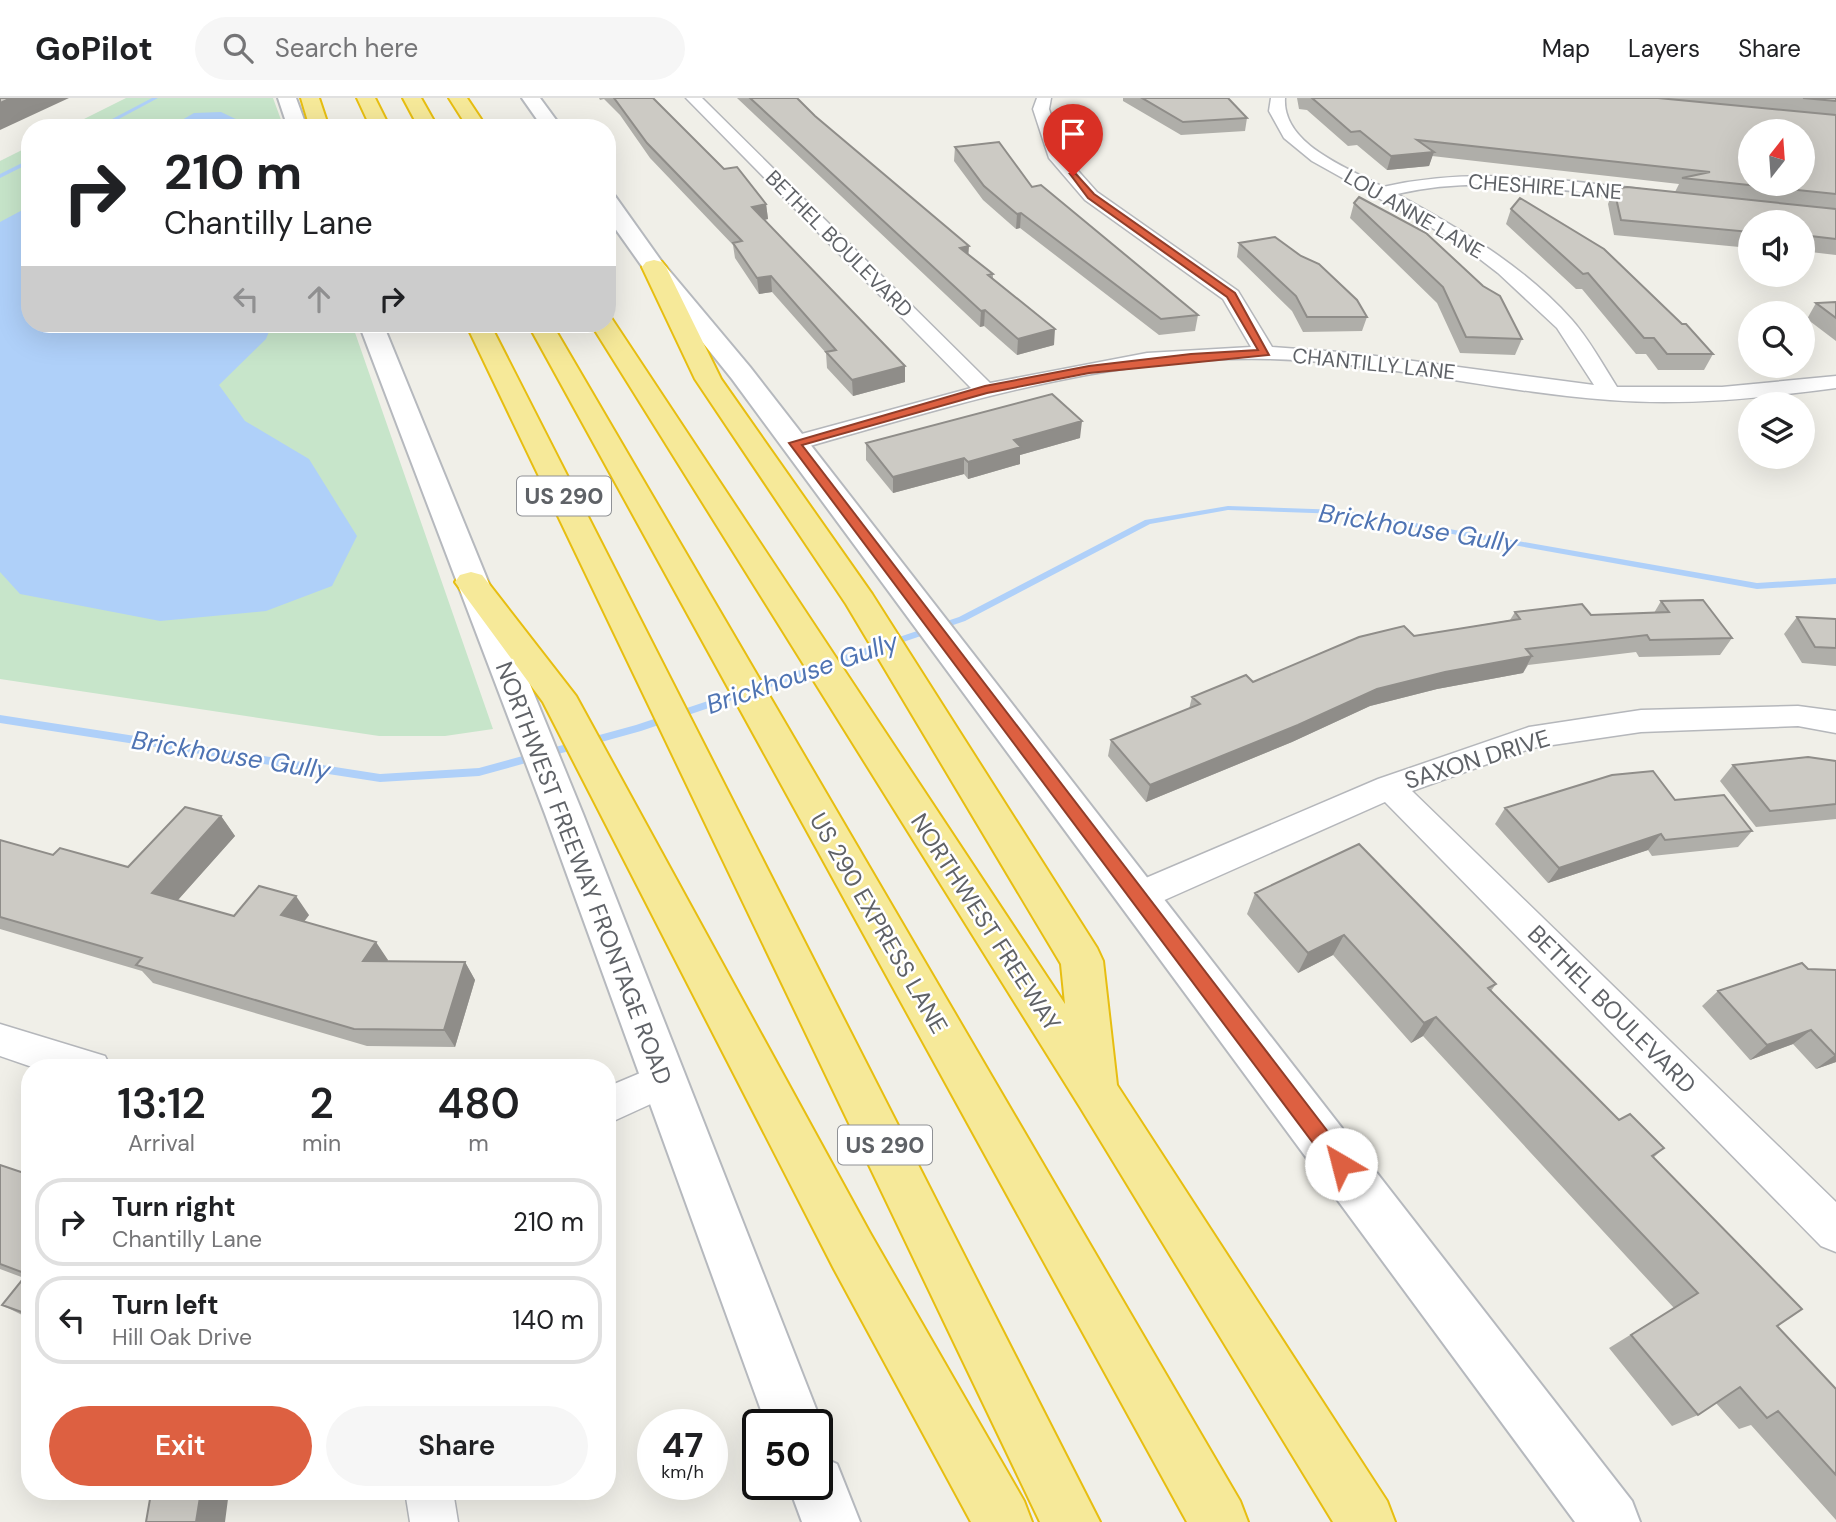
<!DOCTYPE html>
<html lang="en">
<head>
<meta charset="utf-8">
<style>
  body { margin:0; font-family:"DM Sans",sans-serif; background:#f6f6f6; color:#202124; height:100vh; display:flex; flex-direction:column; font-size:26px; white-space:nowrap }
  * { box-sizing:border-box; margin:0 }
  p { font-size:23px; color:#757577 }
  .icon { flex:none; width:38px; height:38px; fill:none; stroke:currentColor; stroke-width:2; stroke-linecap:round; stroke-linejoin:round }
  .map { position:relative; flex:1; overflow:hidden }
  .side { position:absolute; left:21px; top:961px; width:595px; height:441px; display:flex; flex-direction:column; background:#fff; border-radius:28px; box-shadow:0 7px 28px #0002 }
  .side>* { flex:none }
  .guide { position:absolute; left:21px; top:21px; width:595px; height:214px; border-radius:28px; box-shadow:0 7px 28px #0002; background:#fff; color:#202124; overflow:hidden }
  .needle { width:46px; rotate:17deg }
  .buttons { position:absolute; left:1738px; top:21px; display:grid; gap:14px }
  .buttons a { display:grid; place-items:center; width:77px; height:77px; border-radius:50%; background:#fff; box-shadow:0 7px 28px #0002; font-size:35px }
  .speed { position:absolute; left:637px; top:1311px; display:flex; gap:14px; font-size:35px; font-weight:700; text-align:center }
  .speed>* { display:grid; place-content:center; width:91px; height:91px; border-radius:50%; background:#fff; box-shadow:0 7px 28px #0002; line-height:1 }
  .speed small { font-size:18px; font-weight:400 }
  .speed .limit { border:4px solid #111; border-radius:10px; background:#fff; color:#111 }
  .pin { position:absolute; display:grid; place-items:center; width:60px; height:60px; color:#fff; margin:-72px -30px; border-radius:50% 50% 50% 0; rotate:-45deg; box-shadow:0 0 7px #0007 }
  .pin .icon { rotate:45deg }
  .me { position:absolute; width:77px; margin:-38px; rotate:323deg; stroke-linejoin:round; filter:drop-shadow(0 0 5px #0008) }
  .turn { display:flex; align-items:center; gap:24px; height:147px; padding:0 28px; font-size:32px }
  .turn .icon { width:91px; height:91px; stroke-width:2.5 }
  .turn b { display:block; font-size:49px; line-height:60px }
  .lanes { display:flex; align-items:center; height:66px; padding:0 28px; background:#0003; justify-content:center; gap:35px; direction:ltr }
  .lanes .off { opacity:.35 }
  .eta { display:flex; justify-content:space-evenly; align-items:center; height:119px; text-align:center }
  .eta b { font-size:42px; font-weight:600; line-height:49px }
  .primary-button { display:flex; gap:14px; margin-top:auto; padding:14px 28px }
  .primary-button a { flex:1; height:80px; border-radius:42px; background:#dd6041; color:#fff; font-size:28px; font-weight:600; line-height:80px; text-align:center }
  .primary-button a+a { background:#f6f6f6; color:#202124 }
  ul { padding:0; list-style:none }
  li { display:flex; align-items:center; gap:21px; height:88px; margin:0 14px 10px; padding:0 14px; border:4px solid #e0e0e0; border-radius:28px }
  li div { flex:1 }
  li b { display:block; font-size:26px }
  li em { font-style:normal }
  header { display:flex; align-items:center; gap:42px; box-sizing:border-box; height:98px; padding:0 35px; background:#fff; border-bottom:2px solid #e0e0e0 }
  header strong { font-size:33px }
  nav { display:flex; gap:38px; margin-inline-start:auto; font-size:24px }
  .search { width:490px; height:63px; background:#f6f6f6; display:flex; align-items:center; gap:18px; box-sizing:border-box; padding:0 24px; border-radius:38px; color:#757577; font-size:26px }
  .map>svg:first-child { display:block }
</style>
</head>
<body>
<header>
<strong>GoPilot</strong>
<div class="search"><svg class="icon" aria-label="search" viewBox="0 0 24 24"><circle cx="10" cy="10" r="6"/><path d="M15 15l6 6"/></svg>Search here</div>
<nav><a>Map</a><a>Layers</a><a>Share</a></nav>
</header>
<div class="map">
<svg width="1836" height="1424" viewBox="0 0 1836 1424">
  <rect width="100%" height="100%" fill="#f0efe8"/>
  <!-- green -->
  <path fill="#c7e5ca" d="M126,0H273L284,30H66Z
    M30,48V226H352L493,631L445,638H379L0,581V63Z"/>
  <!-- water -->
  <path fill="#afd0f9" d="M221,14L242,24L244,30H168L194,15Z
    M30,108V226H272L266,241L219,287L245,323L309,361L357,438L332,488L266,513L160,523L20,496L0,474V124Z"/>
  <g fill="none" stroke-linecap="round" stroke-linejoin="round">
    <!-- stream -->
    <path fill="#afd0f9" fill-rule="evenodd" d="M152,0H158L102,30H95Z
      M30,61V65L0,80V76Z
      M1228,408L1341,412L1757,485L1836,480V486L1757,491L1341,416L1228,412L1150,426L965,523L641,633L479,678L380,684L0,625V617L380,676L479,670L636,627L959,519L1145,422Z"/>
    <defs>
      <path id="street" d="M686,0H702L990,285L1147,255L1251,249L1223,201L1085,102L1049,60L1033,11L1037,0H1051L1049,11L1063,56L1097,94L1238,193L1272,249L1353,255L1594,287L1557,230L1498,175L1459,145L1312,63L1284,40L1269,13L1271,0H1285C1282,47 1349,70 1383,89C1455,73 1524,77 1596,86C1617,89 1640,90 1660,95L1663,99L1654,104C1569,93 1481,76 1397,96C1460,131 1523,167 1572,222C1589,241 1603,267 1617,289H1722L1836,278V290C1761,300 1685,308 1610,302C1495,294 1383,264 1269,261C1110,257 954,307 803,350H787L784,345L787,340L971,290Z
        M1798,608L1836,613V635L1798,628L1641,634L1532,650L1412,693L1836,1104V1154L1821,1148L1385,704L1151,808L1139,812L1127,808L1122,798L1127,788L1378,681L1529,629L1641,612Z
        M0,926L105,958L111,970H35L0,958Z
        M664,965L677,970L683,982L677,994L607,1026V989Z
        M405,1393H453L458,1424H410Z"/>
      <path id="secondary" d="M278,0H296L307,30H288Z
        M522,0H540L562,30H543Z
        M607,97L615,98L662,164L750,269L1632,1403L1640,1424H1575L732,281L646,174L607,119Z
        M359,226H383L583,716L822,1326L817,1337V1326H766L545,716Z
        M817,1357L837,1366L860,1424H802L788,1386H817Z"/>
      <path id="highway" d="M301,0H319L329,30H310Z
        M357,0H375L390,30H371Z
        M403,0H421L438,30H419Z
        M449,0H467L487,30H468Z
        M654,162L662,164L666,169L721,281L872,496L1097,850L1103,863L1117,987L1387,1403L1395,1424H1333L1080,1009L591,226H607V220L612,221L1065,906L1061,866L846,506L695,281L642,169L646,164Z
        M466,226H490L1100,1424H1040Z
        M528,226H552L1240,1403L1248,1424H1187Z
        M471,474L482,477L576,598L870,1135L1024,1403L1032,1424H971L834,1171L543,604L455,484L460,477Z"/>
    </defs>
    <!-- street casing -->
    <use href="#street" stroke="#b5b7bb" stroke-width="3"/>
    <!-- secondary casing -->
    <use href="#secondary" stroke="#b6b9be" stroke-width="4"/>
    <!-- highway casing -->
    <use href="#highway" stroke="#e7be11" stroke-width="4"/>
    <!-- street -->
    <use href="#street" fill="#fff" fill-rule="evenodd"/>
    <!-- secondary -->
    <use href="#secondary" fill="#fff" fill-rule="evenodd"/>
    <!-- highway -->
    <use href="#highway" fill="#f6e999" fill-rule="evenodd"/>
  </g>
  <!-- wall -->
  <path fill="#afaea9" d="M599,0H653L724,71L766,106L768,121L764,122L905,284L853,298L827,270L826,255L772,194L759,196L735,160L733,147L650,60L620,17L604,1L600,2Z
    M737,0H797L815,18L968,156L993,176V181L1054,247L1017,257L984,228L980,229Z
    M1123,0H1228L1247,20L1245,33L1181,37L1123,3Z
    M1297,0H1836V157L1802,153V124H1750V150L1614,137L1608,106L1614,91L1675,94L1679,86L1432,58L1429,68L1387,72L1357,47L1348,48L1307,12L1299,11Z
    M955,49L1032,89L1198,217L1195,233L1159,237L1020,130L1016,131L983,102L954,63Z
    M1354,105L1522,241L1515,257L1460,255L1437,205L1350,120Z
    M1511,111L1713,256L1704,272H1658L1646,256H1636L1582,191H1576L1506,126Z
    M1239,145L1367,219L1362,233L1303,234L1292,213L1237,159Z
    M1836,204V243L1807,221L1816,205Z
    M1080,340L1020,357V366L968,381L964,376L893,395L866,362V345Z
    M1661,503L1732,540L1720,557L1639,559L1636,554L1528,567L1523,575L1437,591L1370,608L1292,644L1146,704L1108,658L1111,642L1189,611L1192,599L1253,584L1414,538L1510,522L1515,514L1591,517L1654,515Z
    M1797,519L1836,521V568L1802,565L1784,536Z
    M1836,663V721L1756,729L1720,683L1733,667Z
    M1505,710L1752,733L1738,749L1652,758L1648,752L1548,785L1495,726Z
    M221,718L235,738L178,802L234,818L309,817L304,824L388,862L387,863L465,864L475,882L455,949L367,948L153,885L142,873L0,831V742L53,757L128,769Z
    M1255,795L1496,886L1491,893L1619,1022L1664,1050L1653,1060L1777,1228L1836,1291V1422L1751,1327L1739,1331L1716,1305L1698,1317L1672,1328L1609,1250L1674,1210L1423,938L1411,945L1333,857L1298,875L1247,816Z
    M1808,871L1836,872V964L1816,971L1793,946L1750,962L1702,908L1718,893Z
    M0,1067L30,1077V1221L2,1207L24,1180L0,1171Z"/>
  <!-- shaded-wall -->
  <path fill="#8f8d89" d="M11,0H69L0,32V5Z
    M1434,54L1429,68L1387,72L1391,58Z
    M766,106L768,121L753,124L752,109Z
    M1021,115L1020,130L1016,131L1017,116Z
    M969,148L968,163L960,150Z
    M771,178L772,194L759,196L757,180Z
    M985,212L984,228L980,229L981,213Z
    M1055,231L1054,247L1017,257L1018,241Z
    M905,268V284L853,298L852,282Z
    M1082,323L1080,340L1020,357V366L968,381V364L1014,342Z
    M964,360V376L893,395V379Z
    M1532,558L1523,575L1437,591L1370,608L1292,644L1146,704L1150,687L1377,591L1445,574Z
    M221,718L235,738L168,813L152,795Z
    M1661,736L1648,752L1548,785L1559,770Z
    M296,798L309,817L295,835L281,817Z
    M1344,837L1333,857L1298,875L1308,855Z
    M376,844L388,862L375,880L363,863Z
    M465,864L475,882L455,949L444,932Z
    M1436,919L1423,938L1411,945L1424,925Z
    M1811,932L1793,946L1750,962L1767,947Z
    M1836,956V964L1816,971L1835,957Z
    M201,1393H209L228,1401L225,1424H196Z"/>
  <!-- building -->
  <path fill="#cccac4" stroke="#8f8d89" stroke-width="2" fill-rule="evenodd" d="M0,0H11L0,5Z
    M614,0H653L724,71L737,69L766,106L752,109L905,268L852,282L826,254L836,252L771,178L757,180L733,145L742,143L647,45Z
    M750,0H797L815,18L969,148L960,150L993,176L988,177L1055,231L1018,241L985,212L981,213Z
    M1142,0H1228L1247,20L1183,24Z
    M1312,0H1658L1836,17V96L1682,80L1710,74L1417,42L1434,54L1391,58L1360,33L1351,34ZM1750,33H1802V86H1750Z
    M1803,0H1836V3Z
    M999,44L1032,89L1041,87L1198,217L1161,221L1021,115L1017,116L984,88L955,49Z
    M1627,89L1836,111V141L1802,137V124H1750V134L1621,122L1614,91Z
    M1359,99L1426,135L1483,188L1500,198L1522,241L1466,239L1443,189L1354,105Z
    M1520,100L1604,151L1682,226H1686L1713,256H1667L1654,240H1644L1588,175L1583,176L1511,111Z
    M1275,139L1301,158L1319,166L1357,202L1367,219H1307L1296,198L1239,145Z
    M1836,204V220L1816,205Z
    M1052,296L1082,323L1014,342L1021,349L968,364L964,360L893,379L866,345Z
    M1703,502L1732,540L1650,542L1647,537L1526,551L1532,558L1445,574L1377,591L1298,627L1150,687L1111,642L1200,606L1192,599L1246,577L1253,584L1359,539L1404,528L1414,538L1520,521L1515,514L1582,506L1591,517L1669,514L1661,503Z
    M1797,519L1836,521V550L1815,549Z
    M1808,659L1836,663V706L1770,713L1733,667Z
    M1653,673L1675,702L1724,697L1752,733L1665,742L1661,736L1559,770L1505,710L1612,677Z
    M185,709L221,718L152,795L234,818L259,788L296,798L281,817L376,844L363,863L465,864L444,932L354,931L136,867L142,860L0,819V742L53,757L60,750L128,769Z
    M1359,746L1496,886L1488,890L1619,1022L1630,1016L1664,1050L1652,1058L1802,1211L1777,1228L1836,1291V1377L1778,1313L1767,1320L1740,1289L1698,1317L1631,1237L1698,1195L1436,919L1424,925L1344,837L1308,855L1255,795Z
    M1802,865L1808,871L1836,872V956L1835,957L1811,932L1767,947L1718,893Z
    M0,1067L30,1077V1217L2,1207L27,1176L0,1166Z
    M189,1393H201L196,1424H146L150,1401Z"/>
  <!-- route -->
  <path fill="#dd6041" stroke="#903e2a" stroke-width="2" d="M1070,76H1076L1094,96L1235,195L1269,257L1089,275L987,295L802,347L1348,1060L1351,1066L1348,1073L1341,1076L1334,1073L789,345L985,288L1089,268L1191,256L1258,252L1227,199L1088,100Z"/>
  <g text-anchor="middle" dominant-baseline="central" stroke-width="5" stroke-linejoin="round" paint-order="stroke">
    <!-- far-street labels -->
    <g font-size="21" fill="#5f6267" stroke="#fff">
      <text transform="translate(1545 89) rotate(4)">CHESHIRE LANE</text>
      <text transform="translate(1414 116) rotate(30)">LOU ANNE LANE</text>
      <text transform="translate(839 146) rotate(45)">BETHEL BOULEVARD</text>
      <text transform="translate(1374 266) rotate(6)">CHANTILLY LANE</text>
    </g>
    <!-- shield labels -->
    <g fill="#fff" stroke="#8f9195" stroke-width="2">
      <rect x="517" y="378.5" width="94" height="39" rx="5"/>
      <rect x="838" y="1027.5" width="94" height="39" rx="5"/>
    </g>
    <g font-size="23" font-weight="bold" fill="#5f6267">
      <text x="564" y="398">US 290</text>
      <text x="885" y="1047">US 290</text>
    </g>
    <!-- street labels -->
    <g font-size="24" fill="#5f6267" stroke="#fff">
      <text transform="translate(1477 661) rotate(-17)">SAXON DRIVE</text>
      <text transform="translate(584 775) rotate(69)">NORTHWEST FREEWAY FRONTAGE ROAD</text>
      <text transform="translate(986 824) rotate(57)">NORTHWEST FREEWAY</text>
      <text transform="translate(879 825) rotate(60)">US 290 EXPRESS LANE</text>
      <text transform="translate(1612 911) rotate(45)">BETHEL BOULEVARD</text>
    </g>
    <!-- water labels -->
    <g font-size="26" font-style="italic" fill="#4f74b3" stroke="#fff">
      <text transform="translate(1418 430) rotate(9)">Brickhouse Gully</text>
      <text transform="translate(802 575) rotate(-19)">Brickhouse Gully</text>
      <text transform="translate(231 657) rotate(9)">Brickhouse Gully</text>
    </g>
  </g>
</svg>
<div class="buttons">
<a><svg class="needle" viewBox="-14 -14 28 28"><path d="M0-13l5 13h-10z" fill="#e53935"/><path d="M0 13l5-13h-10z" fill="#757577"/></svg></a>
<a><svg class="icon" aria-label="sound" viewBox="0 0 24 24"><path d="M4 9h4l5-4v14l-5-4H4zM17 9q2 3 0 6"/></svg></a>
<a><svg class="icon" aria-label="search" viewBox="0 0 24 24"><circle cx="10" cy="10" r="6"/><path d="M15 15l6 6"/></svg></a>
<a><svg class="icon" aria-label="layers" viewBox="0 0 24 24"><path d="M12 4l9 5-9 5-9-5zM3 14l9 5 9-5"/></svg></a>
</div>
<div class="speed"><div>47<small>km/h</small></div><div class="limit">50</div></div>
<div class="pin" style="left:1073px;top:78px;background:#d93025"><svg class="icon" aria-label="arrive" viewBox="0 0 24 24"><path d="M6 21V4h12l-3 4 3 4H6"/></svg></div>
<svg class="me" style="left:1341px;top:1066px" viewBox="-20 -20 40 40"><circle r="19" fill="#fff"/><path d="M0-13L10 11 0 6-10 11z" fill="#dd6041"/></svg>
<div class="guide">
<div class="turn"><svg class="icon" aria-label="right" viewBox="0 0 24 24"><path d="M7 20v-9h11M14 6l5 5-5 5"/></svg><div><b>210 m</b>Chantilly Lane</div></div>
<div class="lanes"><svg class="icon off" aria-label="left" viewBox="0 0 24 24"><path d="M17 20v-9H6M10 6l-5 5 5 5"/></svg><svg class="icon off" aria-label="ahead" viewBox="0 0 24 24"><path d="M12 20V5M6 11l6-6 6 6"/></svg><svg class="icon" aria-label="right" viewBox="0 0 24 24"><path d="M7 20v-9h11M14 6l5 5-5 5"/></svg></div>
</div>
<section class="side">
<div class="eta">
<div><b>13:12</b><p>Arrival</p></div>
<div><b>2</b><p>min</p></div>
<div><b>480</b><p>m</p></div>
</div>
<ul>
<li><svg class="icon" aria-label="right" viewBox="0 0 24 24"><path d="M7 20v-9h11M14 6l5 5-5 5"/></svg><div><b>Turn right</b><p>Chantilly Lane</p></div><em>210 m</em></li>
<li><svg class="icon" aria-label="left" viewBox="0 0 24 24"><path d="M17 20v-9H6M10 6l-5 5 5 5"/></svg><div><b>Turn left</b><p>Hill Oak Drive</p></div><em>140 m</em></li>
</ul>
<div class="primary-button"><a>Exit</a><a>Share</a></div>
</section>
</div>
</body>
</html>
